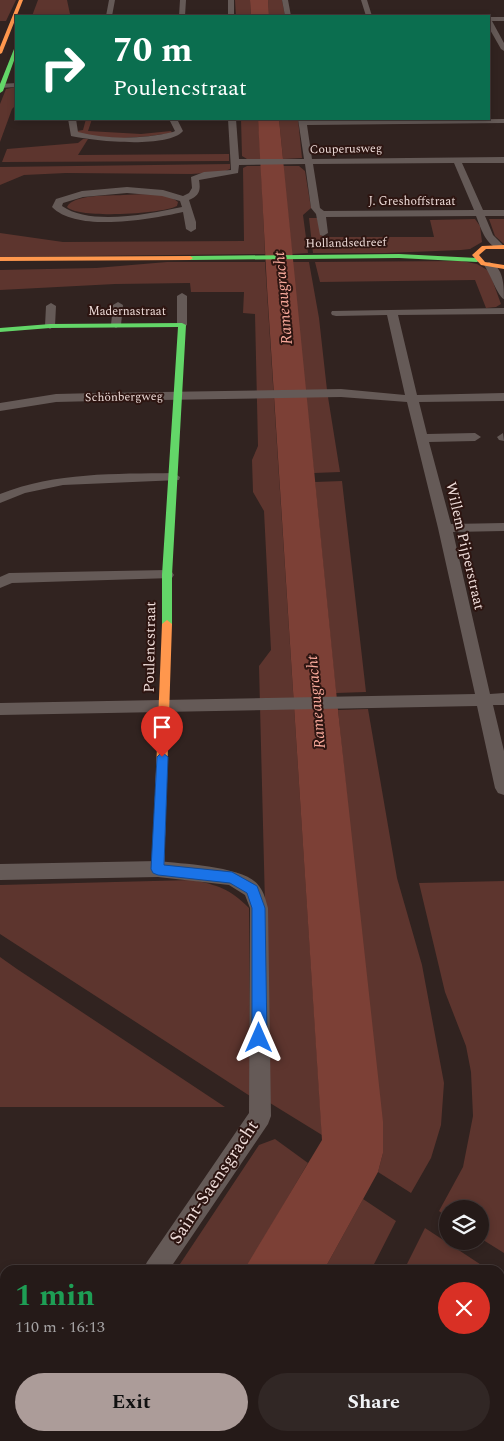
<!DOCTYPE html>
<html lang="en">
<head>
<meta charset="utf-8">
<style>
  body { margin:0; font-family:Spectral,serif; background:#312725; color:#f1f3f6; height:100vh; display:flex; flex-direction:column; font-size:19px; white-space:nowrap }
  * { box-sizing:border-box; margin:0 }
  p { font-size:16px; color:#a3a1a2 }
  .icon { flex:none; width:28px; height:28px; fill:none; stroke:currentColor; stroke-width:2; stroke-linecap:round; stroke-linejoin:round }
  .map { position:relative; flex:1; overflow:hidden }
  .panel { position:absolute; left:0px; top:1265px; width:505px; height:176px; display:flex; flex-direction:column; background:#251a18; border-radius:15px 15px 0 0; box-shadow:0 2px 8px #0003,0 0 0 1px #423837 }
  .panel>* { flex:none }
  .top-card { position:absolute; left:15px; top:15px; width:475px; height:105px; border-radius:0px; box-shadow:0 2px 8px #0003,0 0 0 1px #423837; background:#0b6e4f; color:#fff; overflow:hidden }
  .fabs { position:absolute; left:439px; top:1200px; display:grid; gap:10px }
  .fabs a { display:grid; place-items:center; width:50px; height:50px; border-radius:50%; background:#251a18; box-shadow:0 2px 8px #0003,0 0 0 1px #423837; font-size:25px }
  .pin { position:absolute; display:grid; place-items:center; width:42px; height:42px; color:#fff; margin:-51px -21px; border-radius:50% 50% 50% 0; rotate:-45deg; box-shadow:0 0 5px #0007 }
  .pin .icon { rotate:45deg }
  .me { position:absolute; width:55px; margin:-28px; rotate:0deg; stroke-linejoin:round; filter:drop-shadow(0 0 4px #0008) }
  .turn { display:flex; align-items:center; gap:18px; height:105px; padding:0 15px; font-size:22px }
  .turn .icon { width:65px; height:65px; stroke-width:2.5 }
  .turn b { display:block; font-size:35px; line-height:42px }
  .round { display:grid; place-items:center; flex:none; width:52px; height:52px; border-radius:26px; background:#312725 }
  .summary { display:flex; align-items:center; justify-content:space-between; height:85px; padding:0 15px }
  h1 { font-size:30px; font-weight:700; line-height:38px; color:#1e9e55 }
  .button { display:flex; gap:10px; margin-top:auto; padding:10px 15px }
  .button a { flex:1; height:58px; border-radius:30px; background:#ac9c99; color:#111; font-size:20px; font-weight:700; line-height:58px; text-align:center }
  .button a+a { background:#312725; color:#f1f3f6 }
  .map>svg:first-child { display:block }
</style>
</head>
<body>
<div class="map">
<svg width="504" height="1441" viewBox="0 0 504 1441">
  <rect width="100%" height="100%" fill="#312320"/>
  <!-- green -->
  <path fill="#5d352e" d="M0,0H16L6,21H0Z
    M38,0H67L70,14L95,16H32Z
    M235,0H250L251,16H236Z
    M268,0H282L285,16H269Z
    M16,87V105L12,109L0,142V104L6,89Z
    M86,119H92L88,131L141,134L171,131L172,133C142,137 108,142 78,133L77,131L83,130Z
    M241,119H258L261,159H247L242,156Z
    M279,119H298L302,158L283,159Z
    M83,139H88L78,155L229,154V161L2,162L7,149L78,143Z
    M230,164V169L223,172L191,174L66,173L24,175L0,185V167Z
    M247,166H261L265,254L0,257V233L63,242L244,241L243,168Z
    M283,166H299L305,171L311,208L303,215L308,253L292,254Z
    M123,195C139,195 165,191 178,202L177,206C162,214 78,219 67,207C73,194 109,196 123,195Z
    M309,218H317L322,236L330,237H434L430,220L475,219L480,226L482,242L470,249L461,250L386,253H313Z
    M489,219H504V244L495,236Z
    M462,261L477,264L489,271L501,304L496,307L486,308L475,280L320,282L315,262Z
    M167,262H265L322,1135L270,1103L259,666L271,650L264,511L253,492L252,460L258,446L255,314L243,313L244,292H191L190,283L115,284L0,290V270L96,268Z
    M292,262H309L319,318L327,390H305Z
    M306,397H328L340,472L314,473Z
    M342,481L366,692L336,693L315,482Z
    M368,709L397,878L422,965L444,1083L441,1125L431,1158L411,1193L378,1172L383,1153L338,710Z
    M192,880C218,885 230,889 249,908L250,1096L0,934V885Z
    M504,881V1253L480,1238V1209H448L447,1217L439,1211L463,1167L473,1116L471,1072L466,1046L445,992L419,883Z
    M0,957L17,969L225,1107H0Z
    M275,1139L308,1163L245,1270H176L259,1145Z
    M363,1199L396,1221L371,1270H324Z
    M425,1228L489,1270H404Z
    M500,1277L504,1280V1352L500,1353Z
    M66,1436H146L143,1441H63Z
    M232,1436H286L284,1441H229Z"/>
  <!-- water -->
  <path fill="#7c4036" d="M250,0H268L269,16H251Z
    M258,119H279L338,710L383,1122V1153L378,1172L324,1270H244L322,1140L267,287Z
    M144,1436H232L229,1441H141Z"/>
  <g fill="none" stroke-linecap="round" stroke-linejoin="round">
    <!-- street -->
    <path fill="#655a57" fill-rule="evenodd" d="M109,0H115L112,16H106Z
      M180,0H186L185,16H179Z
      M228,0H234V16H228Z
      M282,0H288L291,16H285Z
      M361,0H367L372,16H366Z
      M489,17H504V21H492L504,43V51L501,49L489,28Z
      M16,83V87L0,88V84Z
      M68,119H76L78,132C109,140 142,139 173,132L175,131L169,119H177L183,131C168,149 93,141 71,136Z
      M228,119H236L239,159H304L298,119H306V121L504,119V123L307,125L312,159L504,157V163H462L483,210H504V216H485L493,235L504,246L499,249C485,244 481,228 476,216L326,217L328,233L323,236L320,235L316,214L311,208L305,164L239,165L238,173L199,180C201,191 199,196 189,200L196,222V229L191,232L186,229L183,212C152,219 77,233 52,207L56,199L82,191L127,187L163,190L183,196L189,193L192,188L191,177L204,172L231,170ZM454,163L474,210L324,211L320,208L313,164ZM127,193L162,196L180,201L182,207C149,214 90,226 62,206L63,203L83,197Z
      M489,262C504,267 504,286 504,299C498,297 490,273 484,265Z
      M182,293L187,296V325L182,328L177,325V296Z
      M118,302L123,305L121,325L116,328L111,325L113,305Z
      M51,303L56,306L55,326L50,329L45,326L46,306Z
      M504,308V314L398,315L417,395L504,393V401L419,402L427,434L475,433L481,437L475,441L429,442L451,524L504,523V531L453,532L490,694L504,693V705H493L504,751V795L498,793L495,788L477,706L0,715V703L475,694L438,528L407,402L341,397L97,401L56,402L0,411V403L56,394L97,393L341,389L405,395L387,315L336,316L332,315L331,313L332,311Z
      M503,433L504,441L499,440L497,437Z
      M174,473L180,477L179,480L63,485L25,493L0,503V494C56,472 115,474 174,473Z
      M167,570L172,572L174,575L172,578L12,583L0,588V577L9,573Z
      M158,861C182,864 246,866 259,886C264,892 266,901 268,908L271,1116L268,1124L169,1270H143L147,1262L249,1113L250,908L245,895L229,885L158,877L0,880V864Z
      M27,1436H54L52,1441H25Z"/>
    <!-- fast -->
    <path fill="#63d668" fill-rule="evenodd" d="M16,48V55L3,91L0,93V84L14,49Z
      M399,254L477,258L480,260L477,262L399,258L190,260L187,258L190,256Z
      M182,323L186,325L172,575V624L167,628L162,624V575L178,327L50,328L0,332V328L50,324Z"/>
    <!-- slow -->
    <path fill="#ff974d" fill-rule="evenodd" d="M19,0H23L2,53L0,54V47Z
      M504,245V249H486L479,255L485,262L504,265V269L481,265L472,255L482,246Z
      M0,257L190,256L193,258L190,260L0,261Z
      M167,620L172,624L164,869L162,873L158,874L154,873L152,869L162,624Z"/>
  </g>
  <!-- route -->
  <path fill="#1a73e8" stroke="#114b97" d="M162,752L168,757L164,865L232,872L257,886L265,908L267,1038L264,1043L259,1045L254,1043L252,1038V908L247,893L230,883L158,875L153,873L151,869L157,757Z"/>
  <g text-anchor="middle" dominant-baseline="central" stroke-width="4" stroke-linejoin="round" paint-order="stroke">
    <!-- far-street labels -->
    <g font-size="12" fill="#efddda" stroke="#2d1511">
      <text transform="translate(346 149) rotate(-1)">Couperusweg</text>
      <text x="412" y="201">J. Greshoffstraat</text>
      <text transform="translate(346 243) rotate(-1)">Hollandsedreef</text>
      <text x="127" y="311">Madernastraat</text>
      <text transform="translate(124 397) rotate(-1)">Schönbergweg</text>
    </g>
    <!-- street labels -->
    <g font-size="15" fill="#efddda" stroke="#2d1511">
      <text transform="translate(465 546) rotate(77)">Willem Pijperstraat</text>
      <text transform="translate(150 647) rotate(-89)">Poulencstraat</text>
    </g>
    <!-- water labels -->
    <g font-size="16" font-style="italic" fill="#faaa9c" stroke="#2d1511">
      <text transform="translate(283 298) rotate(-95)">Rameaugracht</text>
      <text transform="translate(316 702) rotate(-95)">Rameaugracht</text>
    </g>
    <!-- near-street labels -->
    <g font-size="18" fill="#efddda" stroke="#2d1511">
      <text transform="translate(214 1182) rotate(-56)">Saint-Saensgracht</text>
    </g>
  </g>
</svg>
<div class="fabs">
<a><svg class="icon" aria-label="layers" viewBox="0 0 24 24"><path d="M12 4l9 5-9 5-9-5zM3 14l9 5 9-5"/></svg></a>
</div>
<div class="pin" style="left:162px;top:757px;background:#d93025"><svg class="icon" aria-label="arrive" viewBox="0 0 24 24"><path d="M6 21V4h12l-3 4 3 4H6"/></svg></div>
<svg class="me" style="left:259px;top:1038px" viewBox="-20 -20 40 40"><path d="M0-17L14 15 0 8-14 15z" fill="#1a73e8" stroke="#fff" stroke-width="4"/></svg>
<div class="top-card">
<div class="turn"><svg class="icon" aria-label="right" viewBox="0 0 24 24"><path d="M7 20v-9h11M14 6l5 5-5 5"/></svg><div><b>70 m</b>Poulencstraat</div></div>
</div>
<section class="panel">
<div class="summary"><div><h1>1 min</h1><p>110 m · 16:13</p></div><a class="round" style="background:#d93025;color:#fff"><svg class="icon" aria-label="close" viewBox="0 0 24 24"><path d="M6 6l12 12M18 6L6 18"/></svg></a></div>
<div class="button"><a>Exit</a><a>Share</a></div>
</section>
</div>
</body>
</html>
